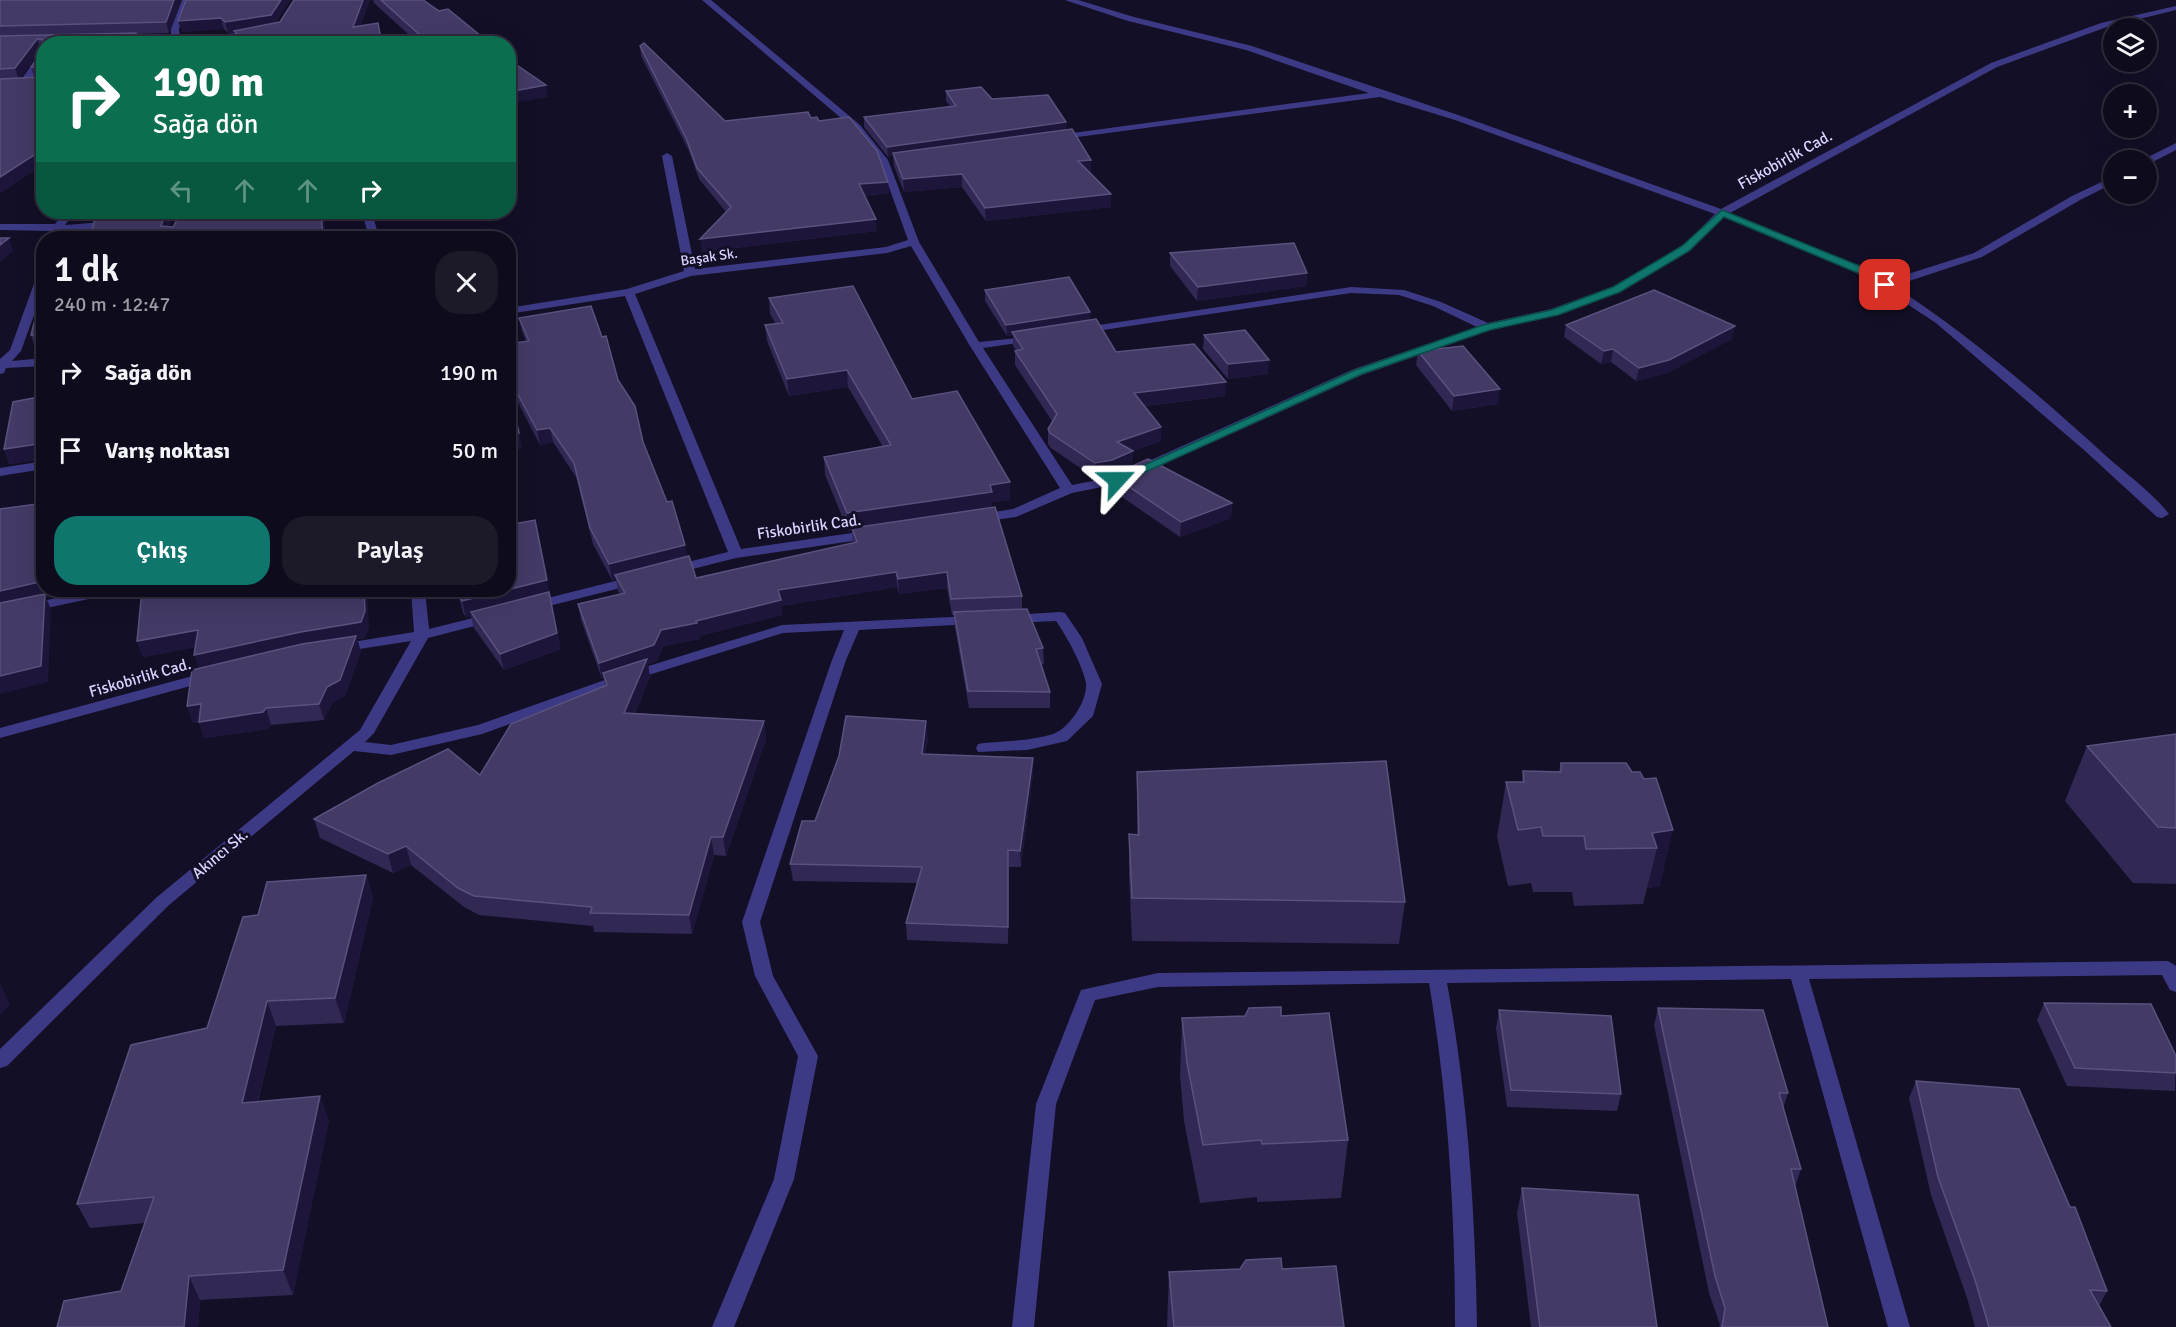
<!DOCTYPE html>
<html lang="tr">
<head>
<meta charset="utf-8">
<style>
  body { margin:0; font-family:Signika,sans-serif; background:#1c1929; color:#f1f3f6; height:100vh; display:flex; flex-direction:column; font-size:22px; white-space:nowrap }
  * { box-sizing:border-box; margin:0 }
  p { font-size:20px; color:#9b9ba3 }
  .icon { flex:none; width:33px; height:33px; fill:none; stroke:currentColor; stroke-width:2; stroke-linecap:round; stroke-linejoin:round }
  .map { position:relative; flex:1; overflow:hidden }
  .panel { position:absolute; left:36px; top:231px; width:480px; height:366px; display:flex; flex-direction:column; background:#0e0b1c; border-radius:24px; box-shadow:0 6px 24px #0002,0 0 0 2px #2e2b3b }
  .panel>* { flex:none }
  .top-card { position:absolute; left:36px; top:36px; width:480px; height:183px; border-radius:24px; box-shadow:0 6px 24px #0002,0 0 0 2px #2e2b3b; background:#0b6e4f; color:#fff; overflow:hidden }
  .buttons { position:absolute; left:2103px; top:18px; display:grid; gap:12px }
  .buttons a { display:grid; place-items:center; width:54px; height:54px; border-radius:50%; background:#0e0b1c; box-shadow:0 6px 24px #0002,0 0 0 2px #2e2b3b; font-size:30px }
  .pin { position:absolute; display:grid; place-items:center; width:51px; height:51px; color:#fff; margin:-26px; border-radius:12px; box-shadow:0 3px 9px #0006 }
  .me { position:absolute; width:66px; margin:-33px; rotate:66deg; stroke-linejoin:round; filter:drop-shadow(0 0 4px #0008) }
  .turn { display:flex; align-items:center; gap:21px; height:126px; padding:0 18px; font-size:27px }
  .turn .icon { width:78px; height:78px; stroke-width:2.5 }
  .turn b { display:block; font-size:42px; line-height:51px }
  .lanes { display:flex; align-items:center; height:57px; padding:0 18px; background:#0003; justify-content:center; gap:30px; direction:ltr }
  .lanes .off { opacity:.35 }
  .round { display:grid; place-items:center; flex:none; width:63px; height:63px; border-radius:24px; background:#1c1929 }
  .head { display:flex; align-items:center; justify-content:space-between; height:102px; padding:0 18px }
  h1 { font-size:36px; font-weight:600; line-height:45px }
  .primary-button { display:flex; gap:12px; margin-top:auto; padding:12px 18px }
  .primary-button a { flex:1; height:69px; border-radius:24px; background:#0f766e; color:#fff; font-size:24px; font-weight:600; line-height:69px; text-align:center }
  .primary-button a+a { background:#1c1929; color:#f1f3f6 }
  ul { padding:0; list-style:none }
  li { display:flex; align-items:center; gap:18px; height:78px; padding:0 18px }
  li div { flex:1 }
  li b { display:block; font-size:22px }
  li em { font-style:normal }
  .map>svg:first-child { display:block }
</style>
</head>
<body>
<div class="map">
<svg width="2176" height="1327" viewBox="0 0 2176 1327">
  <rect width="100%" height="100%" fill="#130f26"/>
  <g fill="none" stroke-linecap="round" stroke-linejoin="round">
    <!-- minor -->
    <path fill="#3d3a85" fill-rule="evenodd" d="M182,0H190L179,29L180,39L255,31L259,34C243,44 192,44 172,44L171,41L120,42L116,39L120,36H171V29Z
      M702,0H711L860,125L888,160L919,242L979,342L1037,336V340L1033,341L983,348L1072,485L1113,477L1354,369L1477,327L1433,306L1399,295L1351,293L1083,333L1077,330L1079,328L1351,287L1404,290L1441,302L1488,323L1551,309L1612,287L1682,247L1715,214L1455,120L1380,97L1055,140L1053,138L1058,135L1369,93L1246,50L1128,21L1065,0H1078L1134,17L1252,46L1461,116L1721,209L1991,63L2101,23L2176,6V10L2107,27L1997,67L1730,213L1872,272L1886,281L1974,253L2072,196L2114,176V183L2080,200L1982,257L1894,286C1969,335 2038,394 2105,455C2126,474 2152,492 2169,514L2162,518L2157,517L2084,450L1936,323L1864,276L1724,217L1690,251L1620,291L1558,314L1490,330L1362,375L1122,483L1072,493L1016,517L980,522L973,518L975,515L1013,509L1060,488L970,346L911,246L887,253L691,276L635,294L741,549L873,530L880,534L873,538L736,558L673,574L668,573L666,570L668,567L728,552L625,296L508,314V308L627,289L684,271L662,156L667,153L672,156L695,269L886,247L908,240L880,162L854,129Z
      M41,52H44V61L30,81L44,80V86H20L18,84Z
      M2176,143V150L2149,164L2146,165V160H2142Z
      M65,212H75L65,225C77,225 113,219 119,224C106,234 78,231 62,231L59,238H49L51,231L0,230V224H55Z
      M172,212H195L190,215L149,221L144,218L149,215Z
      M362,212H372L379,238H369Z
      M44,267V287L21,351L12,361L44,358V366L6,368L4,373L0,374V359L10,350L39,270Z
      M44,461V469L0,476V468Z
      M635,576L640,577L642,580L640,583L533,610L526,606L528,603Z
      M94,590H119L112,594L0,618V610Z
      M411,590H425L429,629L493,613L500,617L498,620L428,638L374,733L365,742L391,745L478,725L616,676L782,625L973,616L980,620L973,624L859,630L846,660L760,922L773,976L818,1056L794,1179L734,1327H712L774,1179L798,1056L755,976L742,922L832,660L844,630L783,633L626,682L482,734L391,755L354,751L169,905L7,1066L0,1068V1049L157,897L360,730L411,641L340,652L333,648L340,644L414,632Z
      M1060,612L1065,613L1082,638L1102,684L1093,716L1067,741L1027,750L978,752L976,748L978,744L984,743C1007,741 1030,741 1053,734C1069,729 1088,700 1086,683C1083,666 1066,635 1056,621L1012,623L1005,619L1012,615Z
      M211,671L216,673L219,676L216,679L0,738V728Z
      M2168,961L2176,966V992L2170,990L2162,975L1809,979L1910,1327H1888L1791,979L1447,983C1468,1097 1475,1211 1477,1327H1455C1455,1212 1448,1097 1429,983L1158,987L1095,1000L1056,1104L1034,1327H1012L1036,1104L1081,990L1158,973Z"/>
  </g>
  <!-- wall -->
  <path fill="#312854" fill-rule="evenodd" d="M0,0H181L169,33L137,34L44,44V168H38L0,193ZM41,50H42L31,67L34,77L20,78Z
    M186,0H290L275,23L280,22L294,0H370L360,26L383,44H239L237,42L235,32L228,33L224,29L182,32Z
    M373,0H423L486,44H419L374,3Z
    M640,46L725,121L811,118L819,121L888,182L889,193L864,196L877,231L702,252L726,212L699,179L689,151L641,56Z
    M946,91L992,99L1066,122V130L1091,172H1089L1111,194V207L986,221L962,187L904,192L894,166L893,156L888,157L864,127V117L950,106L946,101Z
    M1170,253L1307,273L1306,286L1197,301L1170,266Z
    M985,290L1090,320L1116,352L1225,396L1145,406L1161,441L1133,451V466L1232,503L1231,518L1180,537L1109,488V476L1095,478L1051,448L1048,444V429L1052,421L1015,365V351L1016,350L1013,346V335L1007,336L985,301Z
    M769,298L912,399L1010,482V500L992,502V507L1022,596V609L1043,648L1044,664L1041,665L1050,692V708H969L955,628L954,615H952L947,588L899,594L897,587L781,606L782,615L699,636L700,639L663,646L657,661L648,664L650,677L635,713L764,721L766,739L726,856L714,855L692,934L594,932L593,926L479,915L464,907L411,865L393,873L320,838L314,819L480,775L605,686L604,678L602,679L581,620L578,604L620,594L618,591L616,579L612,580L593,544L576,477L553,442L540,445L510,387L522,448L508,451V344L526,341L522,332L519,318L618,380L696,578L853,543L852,530L848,531L825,475L824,457L883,447L848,387L789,396L767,341L765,325L776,324L770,314Z
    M44,300V349L36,350L31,335Z
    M1566,325L1732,339L1667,373L1636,381L1611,362L1601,364L1564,337Z
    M1204,335L1268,374L1228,379L1203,349Z
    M1418,351L1498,404L1452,411L1416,365Z
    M44,396V459L9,464L4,449Z
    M459,597L561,649L504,670L474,628L471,616L466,617L463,613Z
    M369,627L365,638L357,639L361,651L345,696L332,703L324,720L271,725L268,729L204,738L199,722L193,723L187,706L199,668L196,647L143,657L137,641Z
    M2176,734V884L2133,883L2065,801L2087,746Z
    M928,738L925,754L1033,758V774L1021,867H1009L1008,944L907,940L906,923L917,883L793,881L790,864Z
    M1561,763L1632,772L1644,779L1656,778L1660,886L1647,888L1643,904L1574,906L1572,892H1533L1531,883L1508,886L1497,837L1506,782H1522L1523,771L1559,772Z
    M1137,772L1405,902L1399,944L1132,941L1129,876V834L1137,835Z
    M366,875L373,898L344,1023L276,1026L258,1101L329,1120L293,1295L200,1300L198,1327H57L121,1291L145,1223L90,1228L77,1204L207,1028L258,915Z
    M2044,1003L2176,1056L2175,1091L2067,1086L2037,1020Z
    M1658,1008L1788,1093L1783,1108L1801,1169L1795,1187L1828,1327H1719L1720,1325L1709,1293L1654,1025Z
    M1499,1010L1621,1094L1617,1111L1507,1107L1496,1028Z
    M1281,1016L1348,1140L1341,1198L1257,1202V1197L1200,1203L1184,1121L1180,1075L1182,1018Z
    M1916,1081L2070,1207L2107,1291L2099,1306L2111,1327H1975L1967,1298L1931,1195L1909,1098Z
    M1522,1188L1657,1327H1531L1517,1213Z
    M1282,1269L1344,1327H1167L1169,1272Z"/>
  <!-- shaded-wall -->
  <path fill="#1d163a" d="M174,0H181L169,33L166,22Z
    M281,0H290L274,26L228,33L225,22Z
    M363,0H370L356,38L353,27Z
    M221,18L224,29L182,32L178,21Z
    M136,33L140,44H129Z
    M37,39L41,50L19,80L15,68Z
    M546,85L548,97L508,104V92Z
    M1066,122V132L893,153V156L888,157L887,147Z
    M34,155L38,168L0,193V177Z
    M1091,160V172L1078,174V161Z
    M962,174V187L904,192L903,179Z
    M888,182L889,193L859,196V184Z
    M1111,194V207L986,221L985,208Z
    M98,212H151L101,219Z
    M166,212H169L172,220L165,238L161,226Z
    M321,212H325V238H323Z
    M876,219L877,231L702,252L700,239Z
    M9,238L13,251L0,262V245Z
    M1307,273L1306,286L1197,301L1198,287Z
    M1090,312V323L1012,332L1013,335L1007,336L1006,325Z
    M1735,326L1732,339L1667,373L1636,381L1639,368Z
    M1613,349L1611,362L1601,364L1604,351Z
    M1269,360L1268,374L1228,379V364Z
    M847,370L848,387L789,396L787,379Z
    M1226,382L1225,396L1134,407V393Z
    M510,387L522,448L508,451V435Z
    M1500,389L1498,404L1452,411L1454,396Z
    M1161,427V441L1133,451V466L1112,475L1109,473V476L1095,478V463L1117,442Z
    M550,428L553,442L540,445L537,430Z
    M38,444L44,459L9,464L4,449Z
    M1010,482V500L992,502V510L852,528V530L848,531L847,513L990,485Z
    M1232,503L1231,518L1180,537L1181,522Z
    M535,520L561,649L504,670L500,654L471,612V616L466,617L462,601Z
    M685,545L688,560L615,575L616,579L612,580L609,564Z
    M896,572L897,587L781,606L782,615L699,636L700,639L663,646L657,661L648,664L650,677L627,731L603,673L604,678L602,679L599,663L661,630L696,621L778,590Z
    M947,572V588L899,594L898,579Z
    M44,581V590H52V597L46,598L51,609L48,682L0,694V591Z
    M364,590H367L369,627L365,638L357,639L361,651L345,696L332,703L324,720L319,704L200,671L194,655Z
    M198,630L204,646L143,657L137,641Z
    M201,704L207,720L193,723L187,706Z
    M266,708L271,725L268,729L204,738L199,722Z
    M764,721L766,739L726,856L723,837Z
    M926,721L928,738L923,771L922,754Z
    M1033,758V774L1021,867L1020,851Z
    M1673,830L1660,886L1647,888L1657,848L1652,833Z
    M711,837L714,855L692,934L689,915Z
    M406,846L411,865L393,873L388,854Z
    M1008,850L1009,867L1008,944Z
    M366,875L373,898L344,1023L335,998Z
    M0,983L10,1004L0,1015Z
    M267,1001L276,1026L251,1127L242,1103Z
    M320,1096L329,1120L293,1295L283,1270Z
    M189,1276L200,1300L198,1327H184Z"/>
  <!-- building -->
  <path fill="#433a66" stroke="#5a527e" stroke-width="1.5" d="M0,0H174L166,22L0,26Z
    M186,0H281L271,15L225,22L221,18L178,21Z
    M294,0H363L353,27L378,23L382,44H248L234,31L280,22Z
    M381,0H423L439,11L448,9L482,37L478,38L486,44H430Z
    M136,33L129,44H44V156L34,155L0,177V79L40,77L42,67H31L43,50L42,39H37L15,68L0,69V36Z
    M644,43L725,121L808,112L811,118L817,117L819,121L849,117L877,151L888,182L859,184L876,219L700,239L731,207L697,168L687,140L640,46Z
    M508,59L546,85L508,92Z
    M981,87L992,99L1048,95L1066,122L887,147L864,117L956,106L946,91Z
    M1072,129L1091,160L1078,161L1111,194L985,208L962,174L903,179L893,153Z
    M138,212H166L161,226L173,227L181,212H321L323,238H77L80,233L92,231L95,218Z
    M0,238H9L0,245Z
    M1294,243L1307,273L1198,287L1170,253Z
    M1069,277L1090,312L1006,325L985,290Z
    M853,286L912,399L957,391L1010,482L990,485L992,492L847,513L824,457L891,445L847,370L787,379L765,325L783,323L769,298Z
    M1654,290L1735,326L1669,360L1639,368L1613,349L1604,351L1566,325Z
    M40,300H44V335H31Z
    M591,306L602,337L606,336L618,380L635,406L643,442L667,502L672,501L685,545L609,564L590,528L574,463L550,428L537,430L508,376V344L529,341L519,318Z
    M1096,319L1116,352L1194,344L1226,382L1134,393L1161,427L1117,442L1133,451L1112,460L1095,463L1050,433L1048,429L1057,414L1015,351L1023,349L1012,332Z
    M1245,330L1269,360L1228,364L1204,335Z
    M1463,346L1500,389L1454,396L1418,351Z
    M508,382L519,433L508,435Z
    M44,396V448H41L38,444L4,449L13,402Z
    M1148,459L1232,503L1181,522L1109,473L1123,470Z
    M44,503V581L0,591V509Z
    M995,507L1022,596L951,599L947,572L898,579L896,572L778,590L781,600L696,621L697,623L661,630L654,645L599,663L578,604L625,593L615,575L689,556L696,578L857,542L852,528Z
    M535,520L547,580L462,601L459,597L460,590H508V525Z
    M142,590H364L365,611L361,622L301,632L194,655L198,630L137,641Z
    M549,592L557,633L500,654L471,612Z
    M45,594L41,666L0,676V603Z
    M1027,609L1043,648L1036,649L1050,692L968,691L954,612Z
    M356,636L340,680L327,687L319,704L266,708L263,712L199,722L201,704L187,706L192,670L302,644Z
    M647,659L624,713L764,721L723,837H711L689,915L590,913L592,907L474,896L458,888L406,846L388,854L314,819L378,783L448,749L480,775L511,724L607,685L603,673Z
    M846,716L926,721L922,754L1033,758L1020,851L1008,850V927L906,923L922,867L790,864L802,821H815L839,756Z
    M2176,734V828L2158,827L2087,746Z
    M1386,761L1405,902L1132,898L1129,834L1139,835L1137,772Z
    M1561,763H1626L1632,772H1640L1644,779L1656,778L1673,830L1652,833L1657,848L1586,849L1584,836H1543L1541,827L1518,830L1506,782H1524L1523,771L1561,772Z
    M366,875L335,998L267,1001L242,1103L320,1096L283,1270L189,1276L184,1327H57L64,1301L121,1291L154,1197L77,1204L131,1045L207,1028L243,917L258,915L267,882Z
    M2044,1003L2151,1004L2176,1056V1073L2075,1068Z
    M1281,1007V1016L1329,1013L1348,1140L1262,1144L1261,1140L1203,1145L1187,1063L1182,1018L1245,1016L1249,1008Z
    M1658,1008L1763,1010L1788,1093H1779L1801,1169H1791L1828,1327H1722L1725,1308L1715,1276Z
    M1499,1010L1611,1016L1621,1094L1511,1090Z
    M1916,1081L2019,1089L2070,1207H2075L2107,1291L2090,1290L2111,1327H1989L1975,1280L1938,1177Z
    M1522,1188L1638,1195L1657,1327H1540Z
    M1281,1258L1282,1269L1336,1266L1344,1327H1174L1169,1272L1240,1269L1246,1260Z"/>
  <!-- route -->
  <path fill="#0f766e" stroke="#0a4d48" stroke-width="1.5" d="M1722,210L1872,271L1890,285L1881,287L1865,276L1724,217L1689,251L1620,292L1558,315L1490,330L1362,374L1121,483H1113L1111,480L1355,370L1483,325L1551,310L1613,287L1682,246Z"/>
  <g text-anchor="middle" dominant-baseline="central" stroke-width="6" stroke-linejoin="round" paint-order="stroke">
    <!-- far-street labels -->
    <g font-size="14" fill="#d9d4ff" stroke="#130f26">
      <text transform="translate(709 257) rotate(-8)">Başak Sk.</text>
    </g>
    <!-- street labels -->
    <g font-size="16" fill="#d9d4ff" stroke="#130f26">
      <text transform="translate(1785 160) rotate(-29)">Fiskobirlik Cad.</text>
      <text transform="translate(809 527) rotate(-8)">Fiskobirlik Cad.</text>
      <text transform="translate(140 678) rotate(-16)">Fiskobirlik Cad.</text>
      <text transform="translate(220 854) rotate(-40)">Akıncı Sk.</text>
    </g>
  </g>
</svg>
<div class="buttons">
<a><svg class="icon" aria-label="layers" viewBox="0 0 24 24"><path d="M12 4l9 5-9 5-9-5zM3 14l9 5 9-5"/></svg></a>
<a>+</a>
<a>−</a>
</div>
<div class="pin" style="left:1885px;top:285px;background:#d93025"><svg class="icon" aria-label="arrive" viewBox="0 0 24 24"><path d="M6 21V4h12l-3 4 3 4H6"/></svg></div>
<svg class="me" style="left:1117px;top:480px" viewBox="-20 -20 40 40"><path d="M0-17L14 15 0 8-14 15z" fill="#0f766e" stroke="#fff" stroke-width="4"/></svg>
<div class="top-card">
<div class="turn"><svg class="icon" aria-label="right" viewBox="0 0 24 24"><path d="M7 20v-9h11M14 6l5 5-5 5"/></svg><div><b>190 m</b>Sağa dön</div></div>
<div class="lanes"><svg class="icon off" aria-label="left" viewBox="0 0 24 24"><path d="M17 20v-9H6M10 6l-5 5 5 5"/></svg><svg class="icon off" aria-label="ahead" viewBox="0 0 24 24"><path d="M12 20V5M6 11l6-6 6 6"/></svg><svg class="icon off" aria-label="ahead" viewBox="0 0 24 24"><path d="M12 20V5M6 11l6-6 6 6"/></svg><svg class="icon" aria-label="right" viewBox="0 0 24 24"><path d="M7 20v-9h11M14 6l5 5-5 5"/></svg></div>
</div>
<section class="panel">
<div class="head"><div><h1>1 dk</h1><p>240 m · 12:47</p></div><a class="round"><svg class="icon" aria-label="close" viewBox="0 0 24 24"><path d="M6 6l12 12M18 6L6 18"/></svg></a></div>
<ul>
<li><svg class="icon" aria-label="right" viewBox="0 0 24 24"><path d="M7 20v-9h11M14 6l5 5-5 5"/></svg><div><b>Sağa dön</b></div><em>190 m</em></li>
<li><svg class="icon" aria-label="arrive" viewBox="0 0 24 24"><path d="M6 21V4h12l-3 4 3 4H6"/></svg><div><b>Varış noktası</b></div><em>50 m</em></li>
</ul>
<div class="primary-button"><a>Çıkış</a><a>Paylaş</a></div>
</section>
</div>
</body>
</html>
